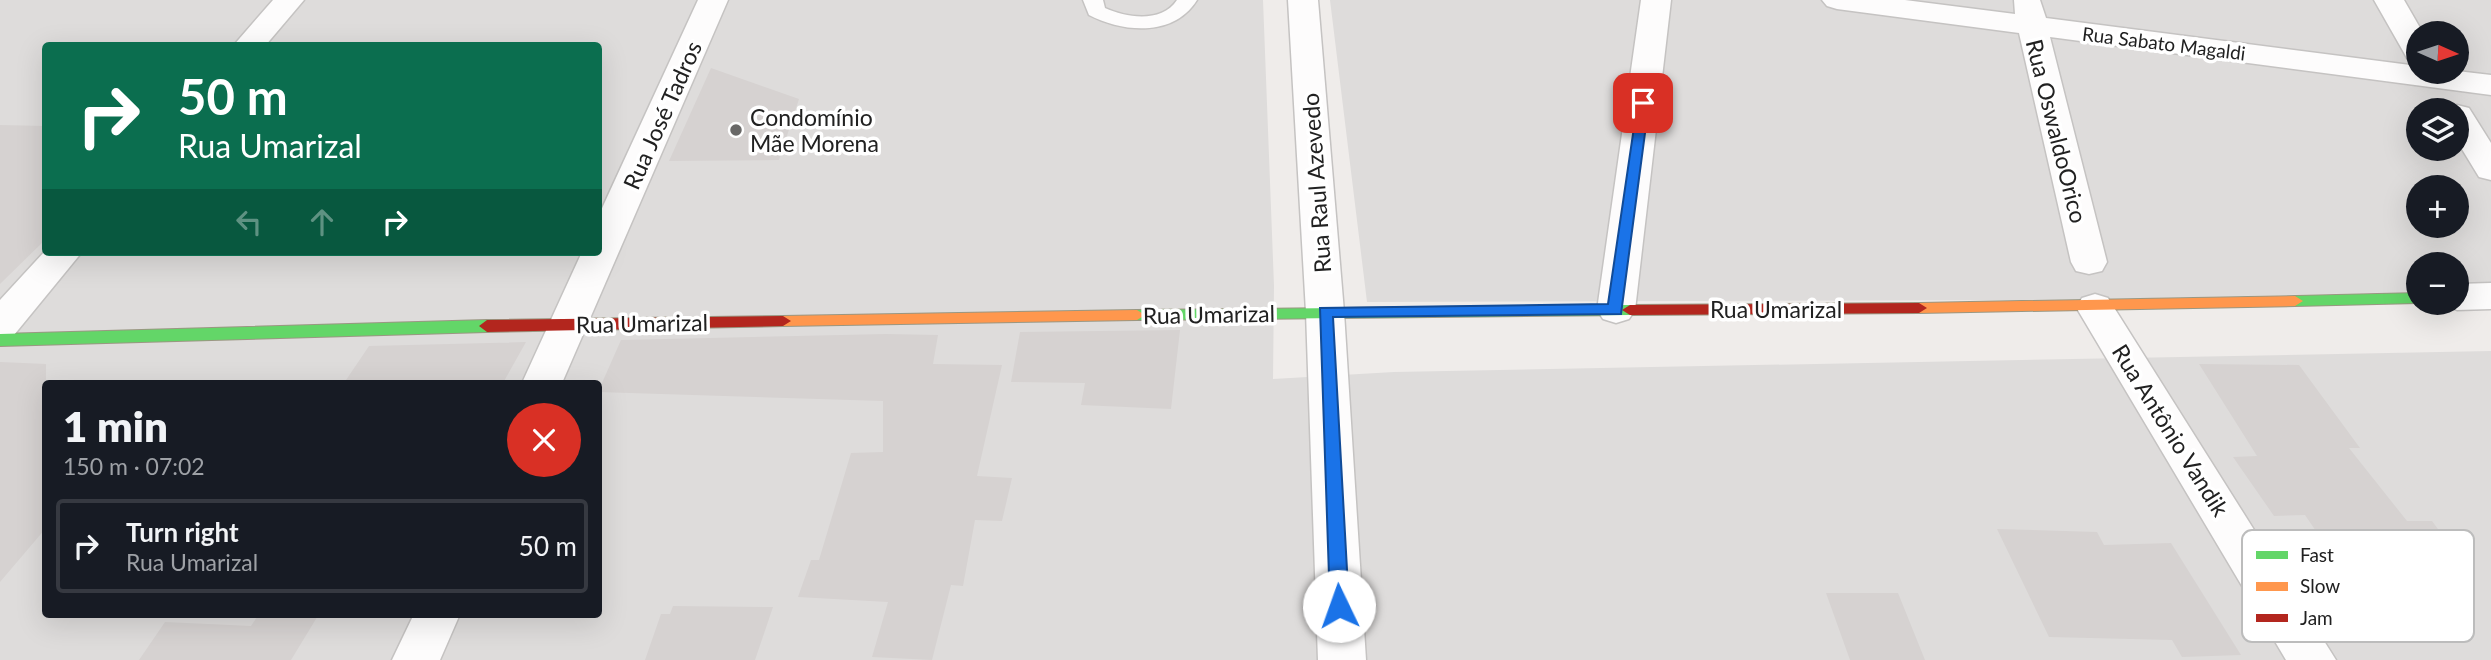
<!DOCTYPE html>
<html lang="en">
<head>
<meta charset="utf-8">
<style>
  body { margin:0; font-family:Lato,sans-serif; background:#20242c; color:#f1f3f6; height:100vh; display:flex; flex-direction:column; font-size:26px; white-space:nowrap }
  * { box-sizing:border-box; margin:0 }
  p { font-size:23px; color:#9ea1a6 }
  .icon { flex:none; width:38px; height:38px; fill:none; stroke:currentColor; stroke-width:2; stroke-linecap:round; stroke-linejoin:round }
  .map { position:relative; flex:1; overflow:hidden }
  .sheet { position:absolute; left:42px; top:380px; width:560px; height:238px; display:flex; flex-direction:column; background:#171b24; border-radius:7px; box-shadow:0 7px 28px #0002 }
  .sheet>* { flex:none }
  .hud { position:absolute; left:42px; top:42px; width:560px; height:214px; border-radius:7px; box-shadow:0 7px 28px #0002; background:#0b6e4f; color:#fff; overflow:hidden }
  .needle { width:46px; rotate:93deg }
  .buttons { position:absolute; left:2406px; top:21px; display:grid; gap:14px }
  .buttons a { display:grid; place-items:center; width:63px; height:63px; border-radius:50%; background:#171b24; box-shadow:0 7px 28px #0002; font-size:35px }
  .pin { position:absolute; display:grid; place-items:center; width:60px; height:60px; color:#fff; margin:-30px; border-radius:14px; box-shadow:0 4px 10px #0006 }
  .me { position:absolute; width:77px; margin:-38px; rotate:357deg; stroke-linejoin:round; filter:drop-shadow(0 0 5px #0008) }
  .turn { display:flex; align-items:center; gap:24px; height:147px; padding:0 21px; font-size:32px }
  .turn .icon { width:91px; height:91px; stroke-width:2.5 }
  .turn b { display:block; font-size:49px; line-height:60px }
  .lanes { display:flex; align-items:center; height:66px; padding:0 21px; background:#0003; justify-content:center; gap:35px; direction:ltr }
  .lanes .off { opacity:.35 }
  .round { display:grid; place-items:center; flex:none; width:74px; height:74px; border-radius:37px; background:#20242c }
  .head { display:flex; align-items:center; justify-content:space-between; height:119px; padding:0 21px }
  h1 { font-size:42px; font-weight:800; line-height:52px }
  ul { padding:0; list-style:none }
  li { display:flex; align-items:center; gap:21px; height:94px; margin:0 14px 10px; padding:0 7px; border:4px solid #363941; border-radius:7px }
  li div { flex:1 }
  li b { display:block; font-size:26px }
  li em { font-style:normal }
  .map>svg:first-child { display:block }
</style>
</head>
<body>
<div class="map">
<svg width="2491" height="660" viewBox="0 0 2491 660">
  <rect width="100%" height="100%" fill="#efecea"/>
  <!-- residential -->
  <path fill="#dedcdb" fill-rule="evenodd" d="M0,0H1263L1274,286L1273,379L1394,372L2491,351V660H0ZM46,46H598V252H46ZM46,383H598V614H46Z
    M1330,0H2491V290L2457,291V264H2418V292L2060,300L1367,302ZM2418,33H2457V72H2418ZM2418,110H2457V149H2418ZM2418,187H2457V226H2418Z"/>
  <!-- building -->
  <path fill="#d6d2d1" d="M711,68L799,99L779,160L669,161Z
    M0,125L46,126V239L0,284Z
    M1180,330L1171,409L1081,405L1085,383L1011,382L1020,332Z
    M886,334L938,335L933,364L1002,365L977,476L1012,478L1002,521L975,520L963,586L951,585L932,660L872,657L888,602L798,597L811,560H819L851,453L883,452V401L598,392L621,340Z
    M526,342L503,383H344L369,346Z
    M0,362L46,364V528L0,582Z
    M2199,364L2299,365L2360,448H2349L2407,521H2432L2474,578H2348L2305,515L2274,516L2233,457L2257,456Z
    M1997,529L2097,532L2104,545L2171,543L2241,655L2182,657L2172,640L2049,637Z
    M1826,593H1898L1925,660H1850Z
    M673,606L773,607L755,660H645L661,614H670Z
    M259,614H319L291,660H139L165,622L251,626Z"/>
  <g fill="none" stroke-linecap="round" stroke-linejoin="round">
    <defs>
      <path id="lane" d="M1083,0H1103L1105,8C1127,18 1162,23 1177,0H1197C1174,37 1124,33 1089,15Z"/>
      <path id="street" d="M273,0H304L265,46H233Z
        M698,0H728L562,383H522L582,252H598V217Z
        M1288,0H1318L1344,312L1366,660H1318L1306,312Z
        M1641,0H1671L1635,310L1629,319L1616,323L1603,319L1597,310Z
        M1822,0H1905L2015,14L2014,0H2040L2046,18L2418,66V72L2457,71L2491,75V95L2050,37L2107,262L2102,271L2089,274L2076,271L2071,262L2019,33L1837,9L1827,6Z
        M2374,0H2404L2423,33H2418V60L2407,58Z
        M2457,105L2469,108L2491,143V180L2479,177L2457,141V110H2444Z
        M46,250L82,252L14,335L0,339V300Z
        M2491,283V309L2457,310L2442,303H2457V284Z
        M2095,294L2108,298L2336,660H2286L2076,307L2082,298Z
        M414,614H460L440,660H392Z"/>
      <path id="fast" d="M2418,293L2420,303H2418L2295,306L2287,301L2295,296Z
        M1630,305L1638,310L1630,315L1137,320L1129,315L1137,310Z
        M487,320L495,326L487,332L0,346V334Z"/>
      <path id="slow" d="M2295,296L2303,301L2295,306L1919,313L1911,308L1919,303Z
        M1137,310L1145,315L1137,320L783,326L775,321L783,316Z"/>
      <path id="jam" d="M1919,303L1927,308L1919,313L1630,315L1622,310L1630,305Z
        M783,316L791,321L783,326L487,332L479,326L487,320Z"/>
    </defs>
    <!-- lane casing -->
    <use href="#lane" stroke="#c5c3c2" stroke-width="3"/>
    <!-- street casing -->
    <use href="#street" stroke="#c5c3c2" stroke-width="3"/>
    <!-- fast casing -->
    <use href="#fast" stroke="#9a9782" stroke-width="2"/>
    <!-- slow casing -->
    <use href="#slow" stroke="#9a9782" stroke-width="2"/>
    <!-- jam casing -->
    <use href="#jam" stroke="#9a9782" stroke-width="2"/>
    <!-- lane -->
    <use href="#lane" fill="#fdfcfc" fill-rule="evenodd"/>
    <!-- street -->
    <use href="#street" fill="#fdfcfc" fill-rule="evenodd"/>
    <!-- fast -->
    <use href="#fast" fill="#63d668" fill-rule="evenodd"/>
    <!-- slow -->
    <use href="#slow" fill="#ff974d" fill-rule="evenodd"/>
    <!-- jam -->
    <use href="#jam" fill="#b3261e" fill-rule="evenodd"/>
  </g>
  <!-- route -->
  <path fill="#1a73e8" stroke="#114b97" stroke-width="2" d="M1638,100L1649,103L1621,314L1333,317L1349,606L1346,612H1333L1330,606L1320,308L1608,304Z"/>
  <!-- markers -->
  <circle fill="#696867" stroke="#fff" stroke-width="2.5" cx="736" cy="130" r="7"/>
  <g text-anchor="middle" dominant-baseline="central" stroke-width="7" stroke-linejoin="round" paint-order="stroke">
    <!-- far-street labels -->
    <g font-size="19" fill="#212121" stroke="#fff">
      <text transform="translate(2164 43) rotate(7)">Rua Sabato Magaldi</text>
    </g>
    <!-- street labels -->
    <g font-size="23" fill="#212121" stroke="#fff">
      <text transform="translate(662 115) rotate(-66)">Rua José Tadros</text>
      <text transform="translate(2057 131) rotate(76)">Rua OswaldoOrico</text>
      <text transform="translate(1316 183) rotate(-94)">Rua Raul Azevedo</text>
      <text x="1776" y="309">Rua Umarizal</text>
      <text transform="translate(1209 314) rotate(-1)">Rua Umarizal</text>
      <text transform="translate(642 323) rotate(-1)">Rua Umarizal</text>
      <text transform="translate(2171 430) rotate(58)">Rua Antônio Vandik</text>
    </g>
    <!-- poi labels -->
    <g font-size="23" fill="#212121" stroke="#fff" text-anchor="start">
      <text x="750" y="117">Condomínio<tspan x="750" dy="26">Mãe Morena</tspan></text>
    </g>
  </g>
  <!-- legend -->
  <rect x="2242" y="530" width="232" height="112" rx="10" fill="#fff" stroke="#bcbcbc" stroke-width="2"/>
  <rect x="2256" y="551" width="32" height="8" fill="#63d668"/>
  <rect x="2256" y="582" width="32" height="9" fill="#ff974d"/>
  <rect x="2256" y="614" width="32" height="8" fill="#b3261e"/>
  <g font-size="19" fill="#212121">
    <text x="2300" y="562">Fast</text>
    <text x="2300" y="593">Slow</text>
    <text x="2300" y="625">Jam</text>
  </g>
</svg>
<div class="buttons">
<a><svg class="needle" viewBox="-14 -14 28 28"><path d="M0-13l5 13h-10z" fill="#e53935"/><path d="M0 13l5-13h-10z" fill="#9ea1a6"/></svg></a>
<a><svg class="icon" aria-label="layers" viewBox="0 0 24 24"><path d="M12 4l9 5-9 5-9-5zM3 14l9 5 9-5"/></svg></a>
<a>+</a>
<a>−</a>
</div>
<div class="pin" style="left:1643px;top:103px;background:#d93025"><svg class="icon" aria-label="arrive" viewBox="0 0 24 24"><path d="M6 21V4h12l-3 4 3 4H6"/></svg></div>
<svg class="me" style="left:1339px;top:606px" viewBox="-20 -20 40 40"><circle r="19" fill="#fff"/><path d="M0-13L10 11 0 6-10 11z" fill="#1a73e8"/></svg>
<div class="hud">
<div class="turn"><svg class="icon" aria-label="right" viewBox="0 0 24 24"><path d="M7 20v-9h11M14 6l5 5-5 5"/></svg><div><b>50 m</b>Rua Umarizal</div></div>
<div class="lanes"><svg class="icon off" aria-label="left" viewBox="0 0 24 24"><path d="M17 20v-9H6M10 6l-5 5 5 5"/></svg><svg class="icon off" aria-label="ahead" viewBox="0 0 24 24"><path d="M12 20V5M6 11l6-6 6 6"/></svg><svg class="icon" aria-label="right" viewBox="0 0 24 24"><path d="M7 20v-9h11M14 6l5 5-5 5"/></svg></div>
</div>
<section class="sheet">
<div class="head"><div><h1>1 min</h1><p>150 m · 07:02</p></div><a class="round" style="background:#d93025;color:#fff"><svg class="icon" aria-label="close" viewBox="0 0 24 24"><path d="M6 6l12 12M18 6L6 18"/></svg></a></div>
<ul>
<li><svg class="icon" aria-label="right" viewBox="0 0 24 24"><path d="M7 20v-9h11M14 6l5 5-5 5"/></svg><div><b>Turn right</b><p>Rua Umarizal</p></div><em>50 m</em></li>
</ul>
</section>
</div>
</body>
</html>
